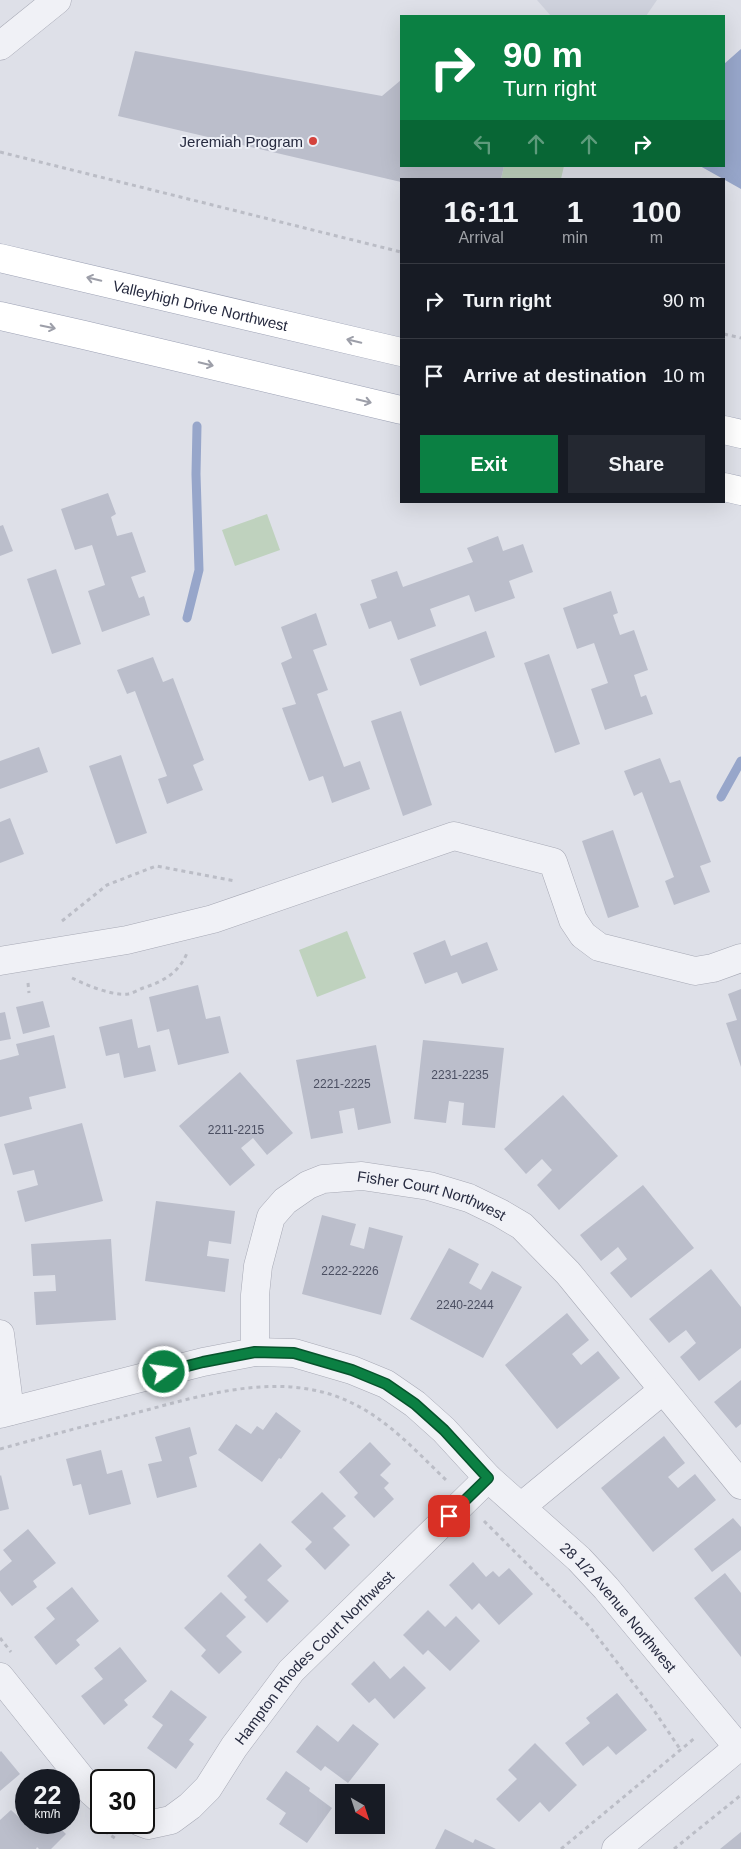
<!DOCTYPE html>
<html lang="en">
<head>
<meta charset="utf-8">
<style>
  body { margin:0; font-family:Arial,sans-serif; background:#242831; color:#f1f3f6; height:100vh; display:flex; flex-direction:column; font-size:19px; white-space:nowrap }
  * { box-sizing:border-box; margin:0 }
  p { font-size:16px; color:#9ea1a6 }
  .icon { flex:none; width:28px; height:28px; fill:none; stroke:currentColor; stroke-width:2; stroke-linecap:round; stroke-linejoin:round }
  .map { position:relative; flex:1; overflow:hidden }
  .details { position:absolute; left:400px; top:178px; width:325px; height:325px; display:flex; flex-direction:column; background:#171b24; border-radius:0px; box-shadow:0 5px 20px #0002 }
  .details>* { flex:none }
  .top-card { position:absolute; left:400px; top:15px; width:325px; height:152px; border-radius:0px; box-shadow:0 5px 20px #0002; background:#0b8043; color:#fff; overflow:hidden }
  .needle { width:32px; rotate:141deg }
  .buttons { position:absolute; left:335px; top:1784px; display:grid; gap:10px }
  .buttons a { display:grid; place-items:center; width:50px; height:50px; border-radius:0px; background:#171b24; box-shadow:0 5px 20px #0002; font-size:25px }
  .speed { position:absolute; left:15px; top:1769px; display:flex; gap:10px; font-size:25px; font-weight:700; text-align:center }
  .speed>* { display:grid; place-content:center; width:65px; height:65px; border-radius:50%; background:#171b24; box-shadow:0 5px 20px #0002; line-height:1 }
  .speed small { font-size:12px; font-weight:400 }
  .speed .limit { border:2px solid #111; border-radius:8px; background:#fff; color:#111 }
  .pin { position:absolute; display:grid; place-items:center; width:42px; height:42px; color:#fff; margin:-21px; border-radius:10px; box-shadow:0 2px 8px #0006 }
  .me { position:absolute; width:55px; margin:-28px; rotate:76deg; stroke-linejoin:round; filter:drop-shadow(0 0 4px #0008) }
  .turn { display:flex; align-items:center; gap:18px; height:105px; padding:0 20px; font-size:22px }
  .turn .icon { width:65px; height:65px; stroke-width:2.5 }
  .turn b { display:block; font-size:35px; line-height:42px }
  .lanes { display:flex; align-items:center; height:48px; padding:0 20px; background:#0003; justify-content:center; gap:25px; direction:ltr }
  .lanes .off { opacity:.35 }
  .eta { display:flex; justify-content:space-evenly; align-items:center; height:85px; text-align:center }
  .eta b { font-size:30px; font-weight:700; line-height:35px }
  .button { display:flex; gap:10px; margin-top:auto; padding:10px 20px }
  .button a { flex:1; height:58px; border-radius:0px; background:#0b8043; color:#fff; font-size:20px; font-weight:700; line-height:58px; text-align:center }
  .button a+a { background:#242831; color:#f1f3f6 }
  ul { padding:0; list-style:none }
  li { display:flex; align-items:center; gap:15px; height:75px; padding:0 20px; border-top:1px solid #363941 }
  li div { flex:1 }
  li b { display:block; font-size:19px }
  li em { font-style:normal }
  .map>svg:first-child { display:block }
</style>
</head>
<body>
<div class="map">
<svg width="741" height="1849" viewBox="0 0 741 1849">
  <rect width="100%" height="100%" fill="#dee0e8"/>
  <!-- built -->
  <path fill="#cfd2dd" d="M537,0H657L646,16H551Z"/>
  <!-- green -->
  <path fill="#bfd2be" d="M504,166H564L561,179H501Z
    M267,514L280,550L235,566L222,530Z
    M347,931L366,978L317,997L299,950Z"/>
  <!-- water -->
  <path fill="#97a6ca" d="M741,49V189L700,166H724V64Z"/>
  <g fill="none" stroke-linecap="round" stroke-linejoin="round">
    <!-- stream -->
    <path stroke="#97a6ca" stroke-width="9" d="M187,618L199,570L196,474L197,426
      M721,797L741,761"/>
  </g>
  <!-- building -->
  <path fill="#bbbecb" d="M135,51L382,96L401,80V166H504L501,179H401V182L118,116Z
    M108,493L116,514L111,517L117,536L132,532L146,572L131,577L139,598L144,596L150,615L102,632L88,591L105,585L92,545L75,550L61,509Z
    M3,525L13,551L0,556V526Z
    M498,536L503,551L523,544L533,572L509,581L515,598L475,612L469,595L430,609L436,626L398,640L391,621L369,629L360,604L377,598L371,580L397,571L403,587L473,562L467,548Z
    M56,569L81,644L52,654L27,579Z
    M611,591L618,613L613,615L620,635L634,630L648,670L634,675L641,697L646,695L653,714L605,730L591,689L608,683L594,643L577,649L563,608Z
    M316,613L327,645L313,650L328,690L317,694L344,767L360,761L370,789L332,803L323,776L309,781L282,708L296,704L281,663L292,658L281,627Z
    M486,631L495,657L420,686L410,659Z
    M549,654L580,744L555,753L524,663Z
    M153,657L163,682L173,678L204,760L193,765L203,790L167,804L158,779L167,776L135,691L127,694L117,670Z
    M401,711L432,805L403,816L371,721Z
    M39,747L48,772L0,789V761Z
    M121,755L147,833L116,844L89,766Z
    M660,758L670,783L680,780L711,862L700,866L710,892L674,905L665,881L674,877L642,792L634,796L624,771Z
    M10,818L24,854L0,863V822Z
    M613,830L639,907L608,918L582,841Z
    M445,940L451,956L487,942L498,970L462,984L457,972L425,984L413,953Z
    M198,985L206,1019L220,1016L229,1053L178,1065L169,1029L157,1032L149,997Z
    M741,989V1067L726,1023L737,1020L728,994Z
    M43,1001L50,1027L23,1034L16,1007Z
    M5,1012L11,1039L0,1041V1013Z
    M132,1019L138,1048L150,1045L156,1071L124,1078L119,1053L106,1056L99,1027Z
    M54,1035L66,1088L29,1097L32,1109L0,1117V1060L19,1055L16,1044Z
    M423,1040L504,1048L495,1128L462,1125L464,1103L449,1101L446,1123L414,1119Z
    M376,1045L391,1123L358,1130L354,1108L339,1111L343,1133L311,1139L296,1060Z
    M240,1072L293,1133L267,1155L253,1138L241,1148L255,1165L230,1186L179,1126Z
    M563,1095L618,1156L559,1210L537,1185L552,1170L542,1159L526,1174L504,1149Z
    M82,1123L103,1201L25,1222L17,1191L38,1185L34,1170L13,1175L4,1144Z
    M643,1185L694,1248L631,1298L610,1273L627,1259L618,1247L601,1261L580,1235Z
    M156,1201L235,1211L231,1244L209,1241L207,1256L229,1259L225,1292L145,1281Z
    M322,1215L356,1224L350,1245L364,1249L369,1227L403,1236L381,1315L302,1294Z
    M111,1239L116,1320L36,1325L34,1292L56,1291L55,1275L33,1276L31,1244Z
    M449,1248L479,1264L469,1283L481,1290L492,1271L522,1287L483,1358L410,1319Z
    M711,1269L741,1307V1348L699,1381L680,1357L696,1343L686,1330L669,1343L649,1319Z
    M567,1313L589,1340L572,1354L581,1365L598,1351L620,1378L557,1429L505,1365Z
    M741,1380V1424L736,1428L714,1402Z
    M276,1412L301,1431L281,1459L279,1458L262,1482L218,1450L236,1424L251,1434L257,1426L263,1430Z
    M190,1427L197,1454L189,1457L197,1487L157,1498L148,1464L162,1461L155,1437Z
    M664,1436L685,1463L668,1477L678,1488L695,1474L716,1500L653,1552L601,1488Z
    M370,1442L391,1464L380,1475L389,1483L384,1488L394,1499L374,1518L354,1497L358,1493L339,1472Z
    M101,1450L107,1474L122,1470L131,1504L89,1515L81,1484L73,1486L66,1459Z
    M1,1475L9,1509L0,1511V1476Z
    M322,1492L346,1516L333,1528L350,1545L325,1570L305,1549L312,1542L291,1522Z
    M733,1518L741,1527V1550L712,1572L694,1549Z
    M28,1529L56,1563L33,1581L37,1587L12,1606L0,1591V1571L12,1561L3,1550Z
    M260,1543L282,1566L267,1580L289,1601L267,1623L244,1600L247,1597L227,1576Z
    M473,1562L486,1577L493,1571L499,1577L509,1568L533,1594L499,1625L479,1603L472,1610L449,1585Z
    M725,1573L741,1593V1657L694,1598Z
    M72,1587L99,1621L76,1640L80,1645L56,1665L34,1637L55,1619L46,1608Z
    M221,1592L246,1617L226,1636L242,1652L219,1674L201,1656L206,1650L184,1628Z
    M428,1610L445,1627L456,1616L480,1641L450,1671L428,1650L423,1655L403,1635Z
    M120,1647L147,1681L124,1700L128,1705L104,1725L81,1696L103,1679L94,1668Z
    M374,1661L390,1679L404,1666L426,1688L394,1719L375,1698L369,1703L351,1684Z
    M171,1690L207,1717L189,1740L194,1744L176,1769L147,1748L163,1725L152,1717Z
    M617,1693L647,1730L616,1755L608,1746L583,1766L565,1743L590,1723L586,1718Z
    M353,1724L379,1744L348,1783L325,1766L321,1771L296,1752L317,1725L338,1742Z
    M535,1743L577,1785L549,1812L540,1802L519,1822L496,1799L517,1779L508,1770Z
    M1,1751L20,1774L0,1791V1752Z
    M286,1771L310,1788L309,1791L332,1808L307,1843L279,1824L286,1813L266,1799Z
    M11,1810L23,1821L26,1818V1822H54L66,1834L51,1849H39L37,1847L36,1849H0V1820Z
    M445,1829L473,1843L475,1839L496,1849H435Z
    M741,1832V1849H720Z"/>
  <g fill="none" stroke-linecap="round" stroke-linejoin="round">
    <defs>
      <g id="minor">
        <path d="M0,46L57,0"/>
        <path d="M0,961L127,940L213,919L454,836L553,862L573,920L583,935L599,947L695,971L713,968L741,958"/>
        <path d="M0,1334L10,1411"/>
        <path id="s1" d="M255,1352V1295L258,1266L271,1217L285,1201L308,1185L323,1179L362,1176L429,1186L469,1198L500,1213L522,1226L568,1273L741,1485"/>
        <path id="s2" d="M0,1414L203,1362L255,1352L294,1353L352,1370L386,1384L415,1404L444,1430L488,1478L579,1559L606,1588L738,1747"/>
        <path d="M522,1506L663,1390"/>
        <path d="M0,1677L92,1792L101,1800"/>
        <path id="s3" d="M140,1822L148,1825L171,1820L190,1806L208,1788L234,1747L291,1671L488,1478"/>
        <path d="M616,1849L741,1745"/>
      </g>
      <g id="major">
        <path id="s4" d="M0,258L401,352"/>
        <path d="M0,316L84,335L401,410"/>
        <path d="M724,430L741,434"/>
        <path d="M724,487L741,491"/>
      </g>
    </defs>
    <!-- minor casing -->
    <use href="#minor" stroke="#a7a9b5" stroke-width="29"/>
    <!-- major casing -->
    <use href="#major" stroke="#9ca1b4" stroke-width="29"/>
    <!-- path -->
    <path stroke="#bbbdc6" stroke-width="3" stroke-dasharray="4 4" stroke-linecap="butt" d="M0,152L401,252
      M724,334L741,338
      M62,921L107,885L156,866L235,881
      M72,978C86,985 112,996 128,994C133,993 138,990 143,988C162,982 179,973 187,953
      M28,983L29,993
      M0,1449C43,1437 85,1426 128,1415C201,1396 284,1367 356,1405C391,1423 418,1453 446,1480
      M484,1521L589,1626L651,1706L680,1749
      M0,1638L11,1652
      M98,1827L118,1840
      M561,1849L696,1737
      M674,1849L741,1795"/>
    <!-- minor -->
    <use href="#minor" stroke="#f0f1f6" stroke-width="28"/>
    <!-- major -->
    <use href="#major" stroke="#fff" stroke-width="28"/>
  </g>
  <!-- one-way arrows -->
  <defs><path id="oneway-shaft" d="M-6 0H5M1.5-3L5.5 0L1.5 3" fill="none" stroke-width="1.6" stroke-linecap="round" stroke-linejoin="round" transform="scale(1.25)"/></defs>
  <g stroke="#9d9fa9">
    <use href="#oneway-shaft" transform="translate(94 279) rotate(-167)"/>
    <use href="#oneway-shaft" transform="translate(48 327) rotate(12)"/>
    <use href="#oneway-shaft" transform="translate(354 341) rotate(-167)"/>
    <use href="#oneway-shaft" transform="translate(206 364) rotate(13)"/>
    <use href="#oneway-shaft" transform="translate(364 401) rotate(13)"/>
  </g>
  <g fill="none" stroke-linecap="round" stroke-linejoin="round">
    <defs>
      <path id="route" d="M164,1372L203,1362L255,1352L294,1353L352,1370L386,1384L415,1404L444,1430L488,1478L449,1516"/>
    </defs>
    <!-- route casing -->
    <use href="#route" stroke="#07532c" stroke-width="12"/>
    <!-- route -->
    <use href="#route" stroke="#0b8043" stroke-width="9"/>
  </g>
  <!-- markers -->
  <circle fill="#d4423c" stroke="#edeff6" stroke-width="2" cx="313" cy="141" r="5"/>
  <g text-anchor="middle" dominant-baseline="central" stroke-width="4" stroke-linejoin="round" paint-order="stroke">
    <!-- number labels -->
    <g font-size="12" fill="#4b4f62">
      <text x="460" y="1075">2231-2235</text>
      <text x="342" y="1084">2221-2225</text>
      <text x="236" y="1130">2211-2215</text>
      <text x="350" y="1271">2222-2226</text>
      <text x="465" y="1305">2240-2244</text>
    </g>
    <!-- poi labels -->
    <g font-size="15" fill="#262a3f" stroke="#edeff6" text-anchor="end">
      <text x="303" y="141">Jeremiah Program</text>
    </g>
    <!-- street labels -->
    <g font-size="15" fill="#262a3f" stroke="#edeff6">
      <text stroke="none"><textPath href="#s4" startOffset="206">Valleyhigh Drive Northwest</textPath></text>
      <text stroke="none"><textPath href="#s1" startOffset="314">Fisher Court Northwest</textPath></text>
      <text stroke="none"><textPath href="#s2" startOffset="722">28 1/2 Avenue Northwest</textPath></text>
      <text stroke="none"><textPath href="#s3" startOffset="250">Hampton Rhodes Court Northwest</textPath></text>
    </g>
  </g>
</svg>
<div class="buttons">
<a><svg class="needle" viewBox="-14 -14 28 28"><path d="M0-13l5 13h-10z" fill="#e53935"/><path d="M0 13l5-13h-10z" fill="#9ea1a6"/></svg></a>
</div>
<div class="speed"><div>22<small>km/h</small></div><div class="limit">30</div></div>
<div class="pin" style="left:449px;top:1516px;background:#d93025"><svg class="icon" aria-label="arrive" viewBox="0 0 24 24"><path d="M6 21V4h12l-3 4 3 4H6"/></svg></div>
<svg class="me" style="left:164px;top:1372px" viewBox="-20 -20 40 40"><circle r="17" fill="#0b8043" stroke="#fff" stroke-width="3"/><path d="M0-11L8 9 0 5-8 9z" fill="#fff"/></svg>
<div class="top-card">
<div class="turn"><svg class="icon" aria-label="right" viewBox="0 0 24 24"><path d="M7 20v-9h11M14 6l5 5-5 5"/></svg><div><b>90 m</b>Turn right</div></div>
<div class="lanes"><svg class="icon off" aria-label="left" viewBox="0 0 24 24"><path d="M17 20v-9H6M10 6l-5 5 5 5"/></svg><svg class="icon off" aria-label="ahead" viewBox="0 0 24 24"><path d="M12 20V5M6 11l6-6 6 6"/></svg><svg class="icon off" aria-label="ahead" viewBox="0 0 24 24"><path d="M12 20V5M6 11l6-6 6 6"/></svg><svg class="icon" aria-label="right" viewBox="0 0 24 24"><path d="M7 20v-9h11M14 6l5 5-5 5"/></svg></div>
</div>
<section class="details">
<div class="eta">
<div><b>16:11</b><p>Arrival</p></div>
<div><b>1</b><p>min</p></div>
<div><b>100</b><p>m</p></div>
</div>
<ul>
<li><svg class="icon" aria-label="right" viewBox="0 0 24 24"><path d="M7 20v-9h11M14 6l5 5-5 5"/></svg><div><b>Turn right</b></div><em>90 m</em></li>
<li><svg class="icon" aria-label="arrive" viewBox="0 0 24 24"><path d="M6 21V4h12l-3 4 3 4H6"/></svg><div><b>Arrive at destination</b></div><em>10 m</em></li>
</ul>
<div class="button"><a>Exit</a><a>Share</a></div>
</section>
</div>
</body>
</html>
